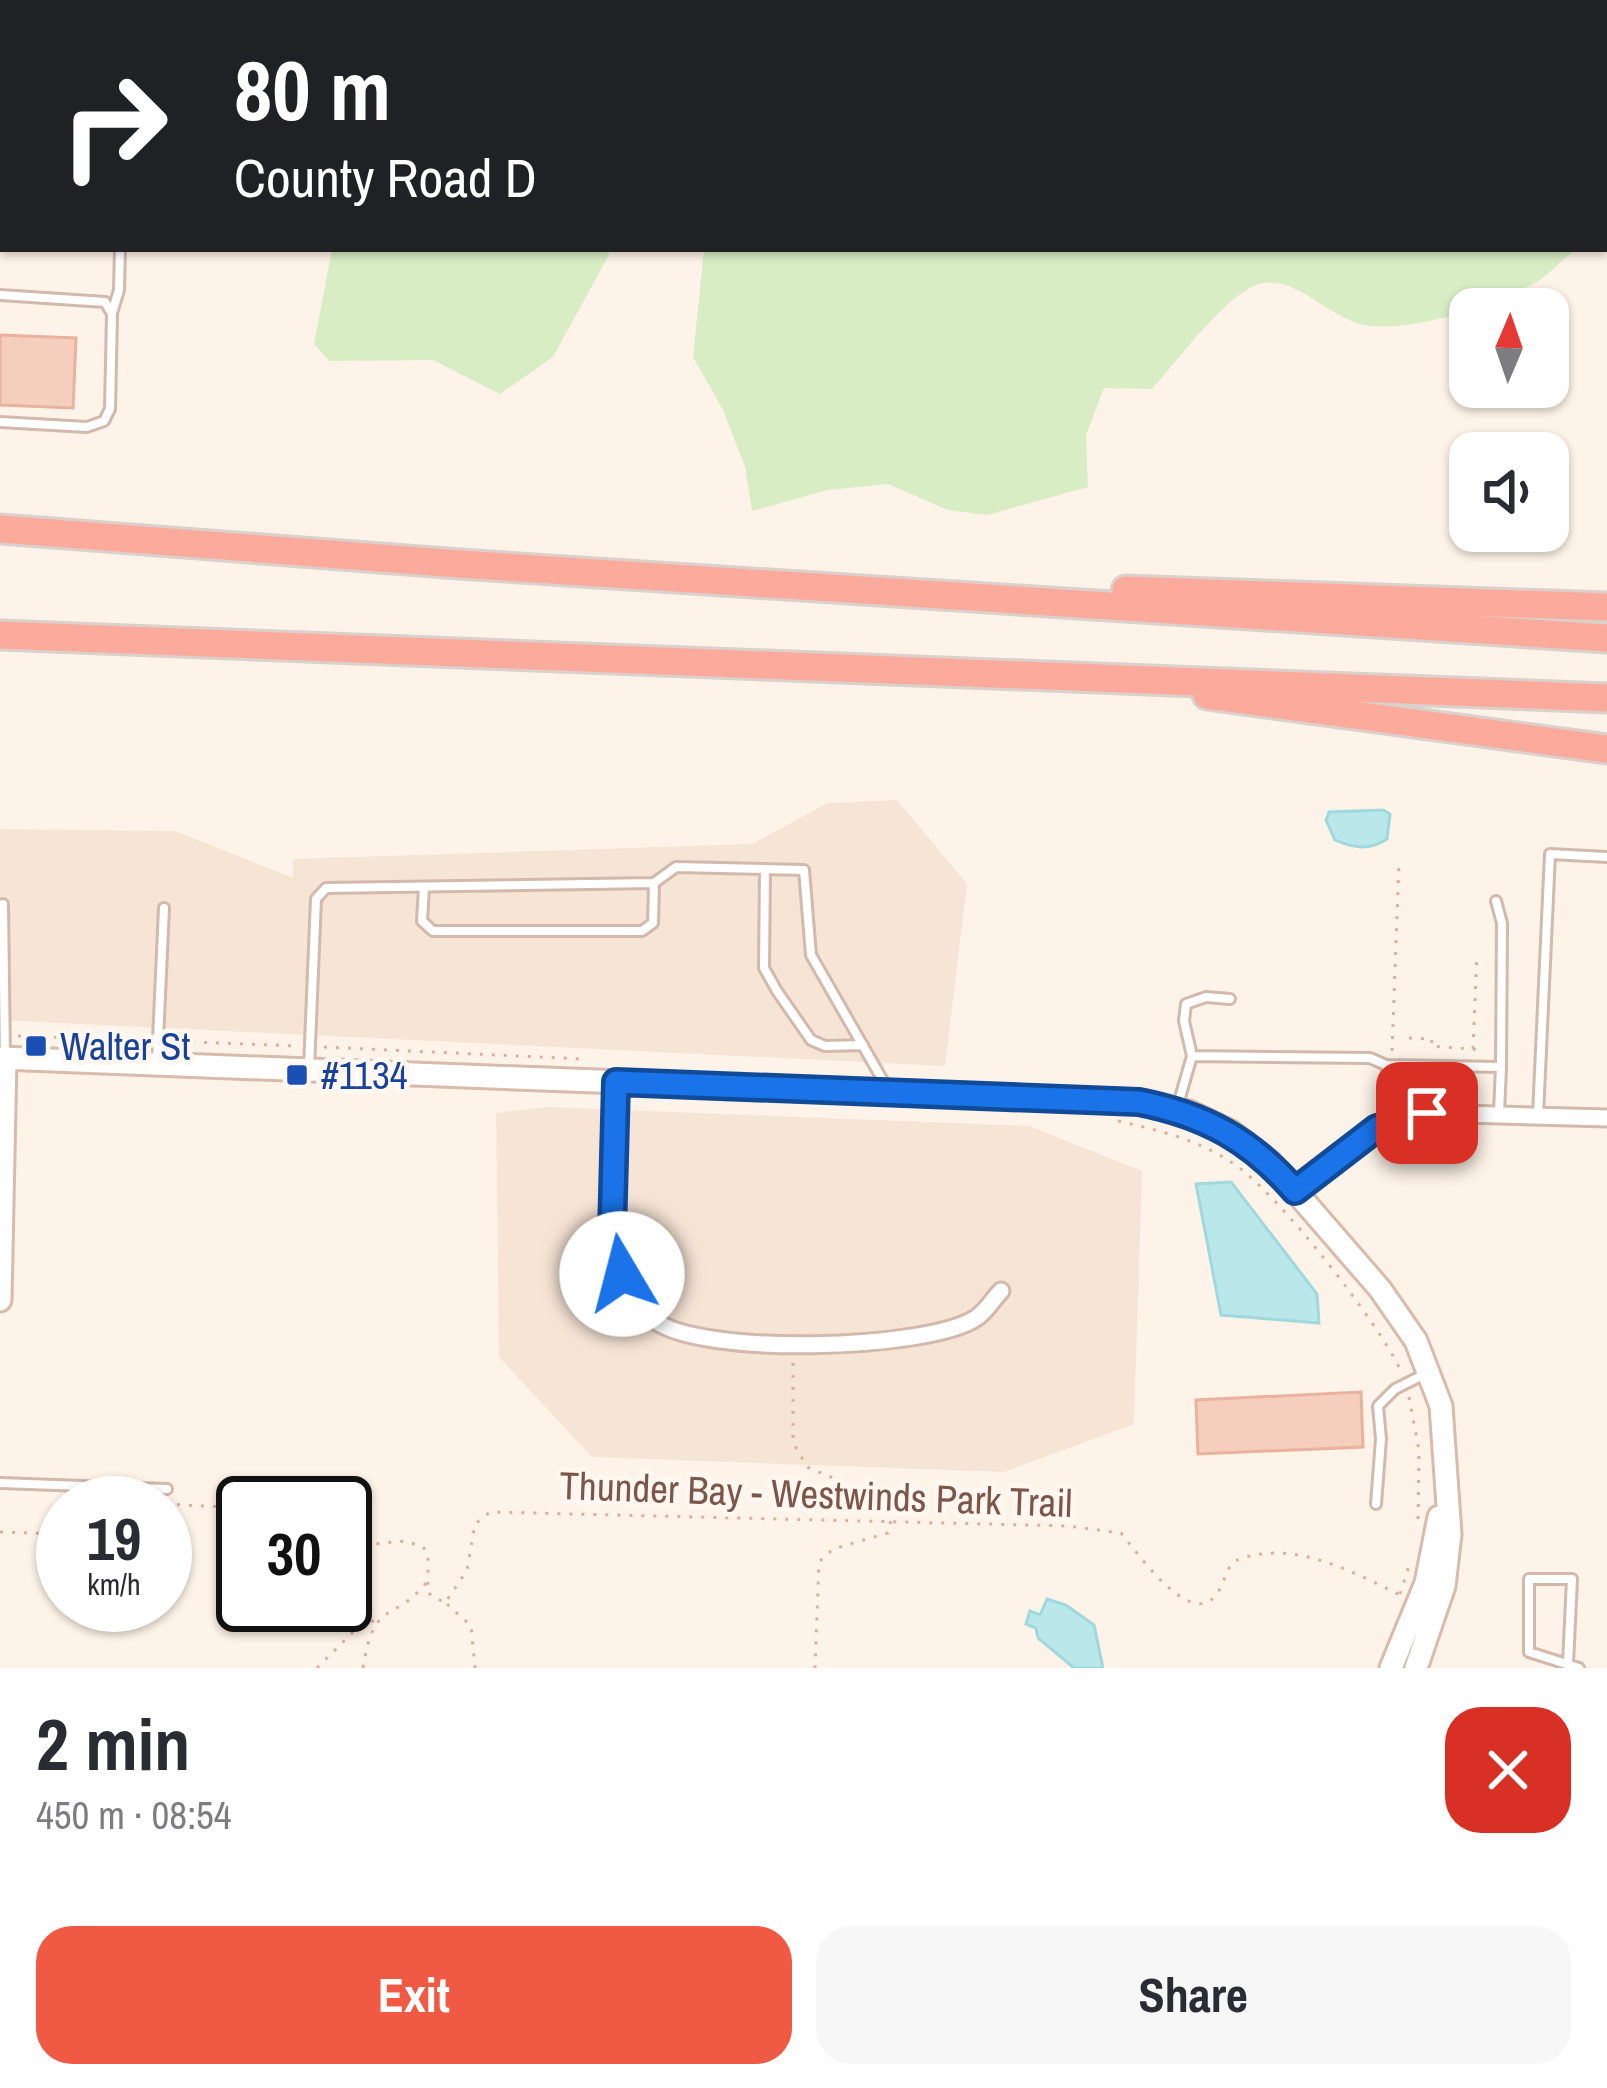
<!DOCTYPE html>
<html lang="en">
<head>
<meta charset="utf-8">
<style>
  body { margin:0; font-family:"Archivo Narrow",sans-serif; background:#f7f7f7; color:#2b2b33; height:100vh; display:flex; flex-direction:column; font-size:45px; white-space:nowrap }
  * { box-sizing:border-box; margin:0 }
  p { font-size:39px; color:#7c7c81 }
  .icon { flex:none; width:66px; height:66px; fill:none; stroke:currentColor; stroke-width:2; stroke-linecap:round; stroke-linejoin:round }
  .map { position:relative; height:1668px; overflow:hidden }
  .details { display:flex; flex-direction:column; background:#fff; flex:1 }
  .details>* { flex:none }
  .guide { position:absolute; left:0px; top:0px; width:1608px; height:252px; box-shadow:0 3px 9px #0004; background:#202124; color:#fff; overflow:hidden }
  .needle { width:78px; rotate:2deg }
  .buttons { position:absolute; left:1449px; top:288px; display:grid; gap:24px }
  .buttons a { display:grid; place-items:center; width:120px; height:120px; border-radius:24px; background:#fff; box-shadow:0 3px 9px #0004; font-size:60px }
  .speed { position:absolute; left:36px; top:1476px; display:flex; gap:24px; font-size:60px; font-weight:700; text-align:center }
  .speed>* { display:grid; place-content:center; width:156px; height:156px; border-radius:50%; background:#fff; box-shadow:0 3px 9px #0004; line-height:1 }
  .speed small { font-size:30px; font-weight:400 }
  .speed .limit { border:6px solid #111; border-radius:18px; background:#fff; color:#111 }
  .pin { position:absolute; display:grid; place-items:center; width:102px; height:102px; color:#fff; margin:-51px; border-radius:24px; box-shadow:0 6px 18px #0006 }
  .me { position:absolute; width:132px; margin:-66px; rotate:352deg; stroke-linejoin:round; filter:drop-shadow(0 0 9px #0008) }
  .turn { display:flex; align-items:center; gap:42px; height:252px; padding:0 36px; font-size:54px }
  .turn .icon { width:156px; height:156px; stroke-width:2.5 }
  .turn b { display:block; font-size:84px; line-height:102px }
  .round { display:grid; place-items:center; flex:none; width:126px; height:126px; border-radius:36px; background:#f7f7f7 }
  .summary { display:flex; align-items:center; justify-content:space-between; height:204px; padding:0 36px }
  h1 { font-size:72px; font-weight:700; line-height:90px }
  .action { display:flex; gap:24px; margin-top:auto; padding:24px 36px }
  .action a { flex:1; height:138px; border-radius:36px; background:#f05944; color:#fff; font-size:48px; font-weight:700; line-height:138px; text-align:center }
  .action a+a { background:#f7f7f7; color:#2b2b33 }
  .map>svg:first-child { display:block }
</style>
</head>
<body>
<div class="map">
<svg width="1607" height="1668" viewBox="0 0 1607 1668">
  <rect width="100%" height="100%" fill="#fef3e8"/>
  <!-- residential -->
  <path fill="#f6e4d5" d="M897,800L967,884L945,1066L0,1020V829L175,831L293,878V859L752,844L828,803Z
    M547,1107L1029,1126L1142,1171L1134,1424L1004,1472L592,1457L499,1357L496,1113Z"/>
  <!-- green -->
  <path fill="#d9edc4" d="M332,249H608L609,255L553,357L500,394L433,360L329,361L314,344Z
    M704,249H1576C1562,260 1548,276 1533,284C1489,306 1413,333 1365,325C1328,319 1294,271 1256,285C1222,299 1177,362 1152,389L1104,388L1086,435L1088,487L987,515L948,510L888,484L828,490L752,511L745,467L723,410L693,357Z"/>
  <!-- water -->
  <path fill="#bae8ea" stroke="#9fd9dd" stroke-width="3" d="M1102,0H1607V110L1605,3Z
    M1383,810L1390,814L1387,839C1369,851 1353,848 1335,840L1326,820L1329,812Z
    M1231,1182L1317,1294L1319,1323L1221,1315L1196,1184Z
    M1047,1599L1066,1605L1094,1625L1103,1668H1074L1038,1638L1036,1628L1026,1624L1030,1611L1040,1615Z"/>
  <!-- building -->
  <path fill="#f6cebd" stroke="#eab29c" stroke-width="3" d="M0,335L76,338L73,408L0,405Z
    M1361,1392L1363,1447L1198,1454L1196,1400Z"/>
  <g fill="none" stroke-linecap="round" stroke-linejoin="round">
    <defs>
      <path id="lane" d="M0,143H3
        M0,295L105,302L112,314L110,409L104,421L87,427L0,422
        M112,313L119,290L120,249
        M765,869L764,968L777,991L811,1040L825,1046L863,1045
        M654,883L676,867L804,870L811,955L886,1086
        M1496,901L1502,923L1501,1067
        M3,904L5,1057
        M1192,1056L1370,1058L1386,1065L1399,1121
        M157,1062L164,908
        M1386,1065L1501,1067L1499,1113
        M309,1068L316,899L326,888L654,883L653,923L642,931H433L422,921L424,887
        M1177,1108L1192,1056L1184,1021L1186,1004L1206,997L1230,999
        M1538,1115L1550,854L1607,857
        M0,1483L167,1489
        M1376,1504L1381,1439L1378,1406L1395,1389L1427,1373
        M1568,1664L1572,1579H1529V1652L1579,1668"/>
      <path id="street" d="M616,1082C616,1135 601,1227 622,1274C627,1287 642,1310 653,1319C696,1357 929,1350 976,1318C986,1312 993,1299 1001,1291
        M1295,1191L1377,1128L1427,1113L1607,1118"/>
      <path id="secondary" d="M0,1058L1139,1102L1189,1112L1231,1132L1270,1162L1380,1289L1416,1341L1441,1406L1450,1534L1444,1586L1416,1668
        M0,1300L5,1058
        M1391,1668L1426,1583L1439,1517"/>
      <path id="highway" d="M0,529L459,564L1607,638
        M1126,590L1607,607
        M0,635L1607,698
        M1207,695L1607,749"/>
    </defs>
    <!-- lane casing -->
    <use href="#lane" stroke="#d2b9ac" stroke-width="14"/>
    <!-- street casing -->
    <use href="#street" stroke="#d2b9ac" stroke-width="21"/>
    <!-- secondary casing -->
    <use href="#secondary" stroke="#d8bbab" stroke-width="27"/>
    <!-- highway casing -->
    <use href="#highway" stroke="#dad0cc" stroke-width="33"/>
    <!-- path -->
    <path stroke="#dbb09f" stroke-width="3" stroke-dasharray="3 9" stroke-linecap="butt" d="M18,1036L146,1040
      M1409,1038L1432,1039L1431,1046L1483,1050
      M168,1041L296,1046
      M324,1047L583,1059
      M1473,1049L1477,953
      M1392,1051L1399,862
      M1118,1121C1158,1130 1196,1139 1231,1162C1275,1189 1379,1323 1401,1371
      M793,1363V1442L807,1467L881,1498L893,1511L888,1533L833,1549L819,1562L815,1668
      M1409,1397L1419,1450L1418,1524
      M132,1503H153
      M165,1504L243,1508
      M345,1527L374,1544L405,1541L423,1547L428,1554V1593L445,1603L467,1570L475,1524L490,1512L1068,1526L1121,1533C1136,1551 1189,1628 1215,1596C1224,1586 1224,1573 1233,1562C1289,1537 1349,1570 1400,1595
      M0,1532L63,1534
      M1400,1594L1410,1563
      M447,1604L471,1626L475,1668
      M317,1668L356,1629L375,1620
      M363,1668C374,1597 393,1624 426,1583"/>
    <!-- lane -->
    <use href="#lane" stroke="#fff" stroke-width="8"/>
    <!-- street -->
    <use href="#street" stroke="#fff" stroke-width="15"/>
    <!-- secondary -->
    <use href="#secondary" stroke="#fff" stroke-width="21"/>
    <!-- highway -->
    <use href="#highway" stroke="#fcaa9b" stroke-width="27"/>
  </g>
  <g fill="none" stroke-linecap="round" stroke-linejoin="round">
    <defs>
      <path id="route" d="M622,1274L612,1233L616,1082L1139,1102C1205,1115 1251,1140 1295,1191L1377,1128L1427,1113"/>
    </defs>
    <!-- route casing -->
    <use href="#route" stroke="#114b97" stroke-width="30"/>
    <!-- route -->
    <use href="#route" stroke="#1a73e8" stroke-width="21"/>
  </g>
  <!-- markers -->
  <g fill="#1a4fb4" stroke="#fff7f0" stroke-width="4.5">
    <rect x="24" y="1034" width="24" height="24" rx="6"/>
    <rect x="285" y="1063" width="24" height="24" rx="6"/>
  </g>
  <g text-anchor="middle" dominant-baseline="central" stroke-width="10" stroke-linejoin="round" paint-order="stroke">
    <!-- transit labels -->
    <g font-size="39" fill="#164399" stroke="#fff7f0" text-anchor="start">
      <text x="60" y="1046">Walter St</text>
      <text x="321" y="1075">#1134</text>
    </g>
    <!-- street labels -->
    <g font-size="39" fill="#7b5649" stroke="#fff7f0">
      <text transform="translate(816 1494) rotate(2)">Thunder Bay - Westwinds Park Trail</text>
    </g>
  </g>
</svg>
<div class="buttons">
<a><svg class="needle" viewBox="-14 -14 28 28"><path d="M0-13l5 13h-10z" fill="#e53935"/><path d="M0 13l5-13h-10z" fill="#7c7c81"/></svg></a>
<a><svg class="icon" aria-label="sound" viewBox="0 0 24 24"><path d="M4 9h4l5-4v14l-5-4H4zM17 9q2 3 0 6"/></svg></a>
</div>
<div class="speed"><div>19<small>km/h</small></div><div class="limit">30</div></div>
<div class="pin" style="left:1427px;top:1113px;background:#d93025"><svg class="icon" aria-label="arrive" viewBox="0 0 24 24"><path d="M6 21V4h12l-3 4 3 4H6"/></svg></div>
<svg class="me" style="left:622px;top:1274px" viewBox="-20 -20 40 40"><circle r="19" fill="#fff"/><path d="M0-13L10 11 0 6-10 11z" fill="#1a73e8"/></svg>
<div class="guide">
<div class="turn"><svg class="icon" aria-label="right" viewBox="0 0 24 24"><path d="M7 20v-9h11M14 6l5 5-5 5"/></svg><div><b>80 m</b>County Road D</div></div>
</div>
</div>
<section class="details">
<div class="summary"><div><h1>2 min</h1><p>450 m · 08:54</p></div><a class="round" style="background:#d93025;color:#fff"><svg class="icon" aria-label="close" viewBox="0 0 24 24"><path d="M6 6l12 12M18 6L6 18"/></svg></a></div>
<div class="action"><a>Exit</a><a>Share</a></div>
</section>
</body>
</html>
